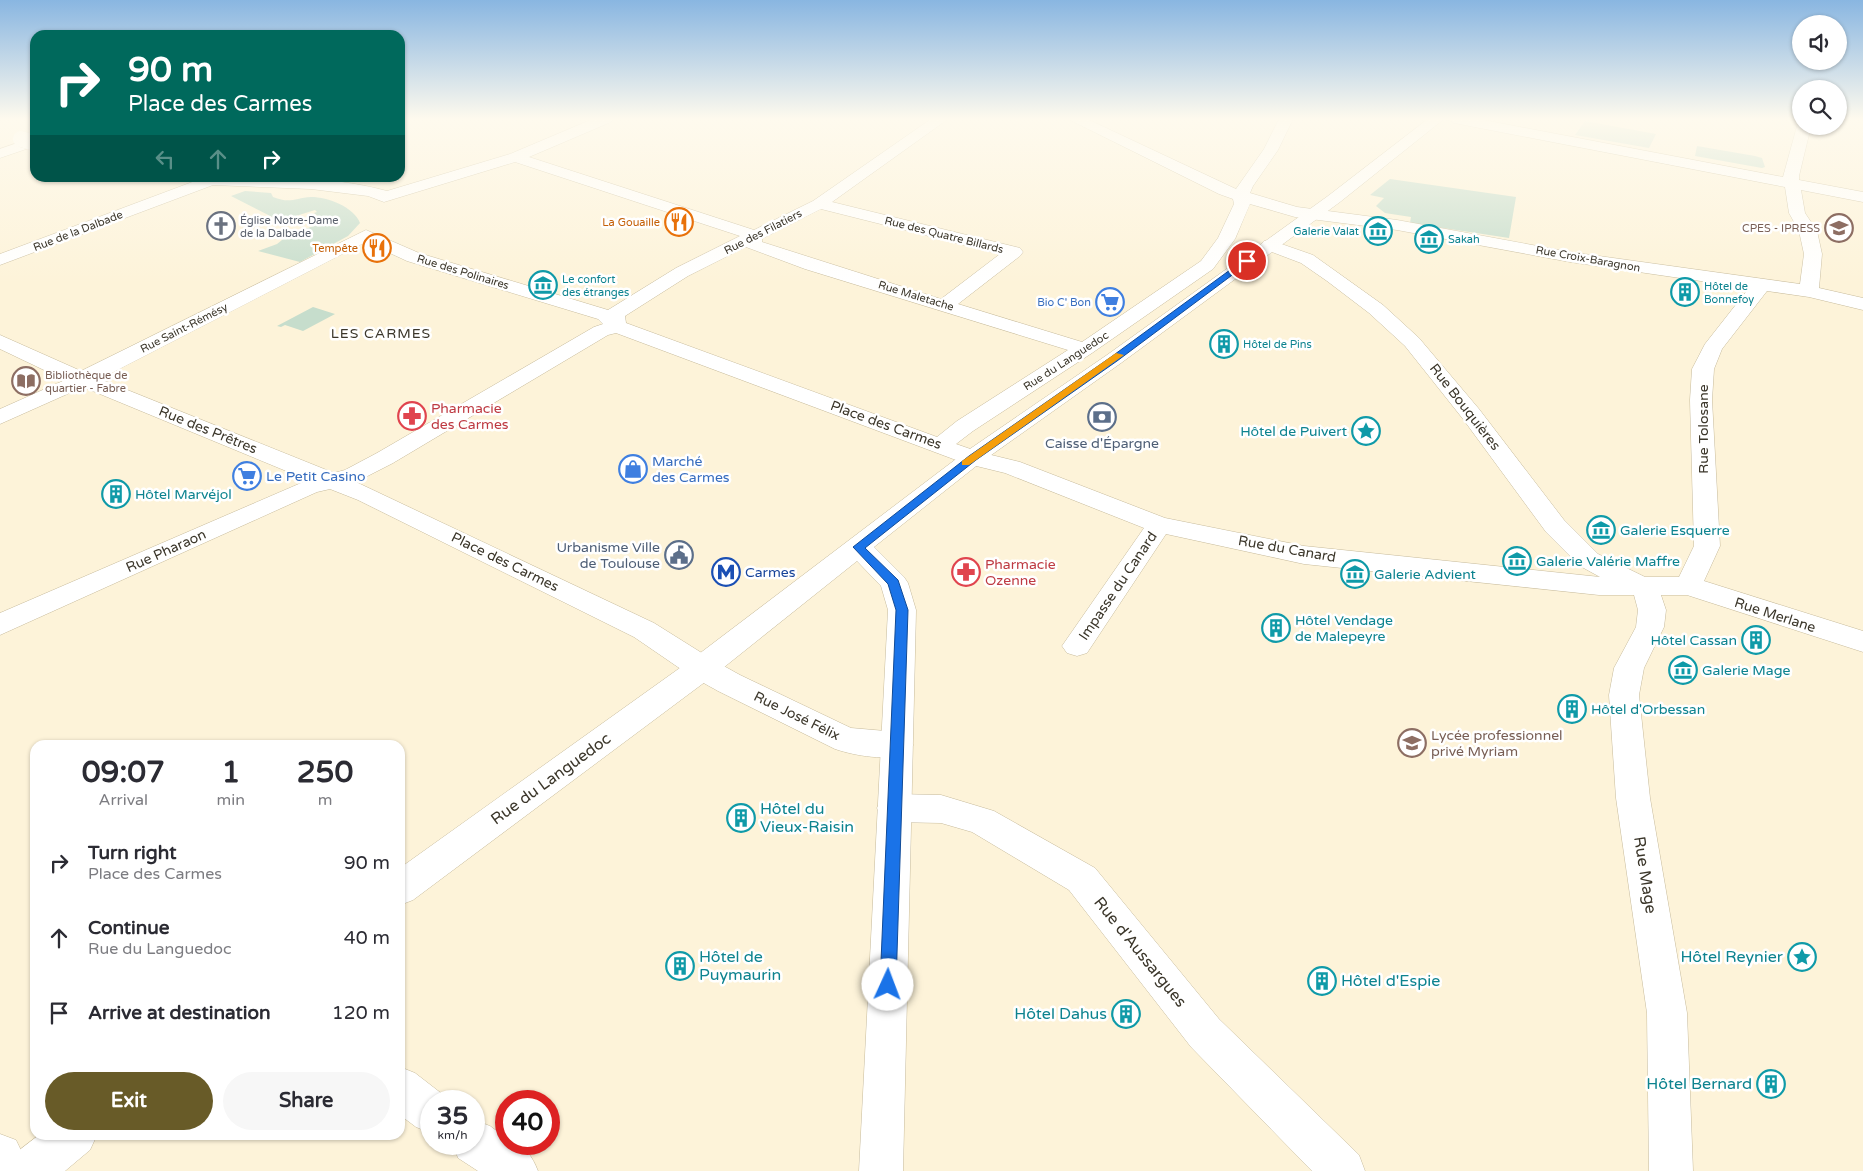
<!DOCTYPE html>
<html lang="en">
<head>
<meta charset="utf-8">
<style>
  body { margin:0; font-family:"Varela Round",sans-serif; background:#f7f7f7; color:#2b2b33; height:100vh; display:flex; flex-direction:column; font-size:19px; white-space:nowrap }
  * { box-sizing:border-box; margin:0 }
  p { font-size:16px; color:#7c7c81 }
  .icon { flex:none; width:28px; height:28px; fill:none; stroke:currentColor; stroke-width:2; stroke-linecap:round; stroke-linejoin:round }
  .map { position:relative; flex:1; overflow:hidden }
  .drawer { position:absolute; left:30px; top:740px; width:375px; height:400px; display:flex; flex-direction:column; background:#fff; border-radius:15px; box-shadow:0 1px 4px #0004 }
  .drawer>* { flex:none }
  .banner { position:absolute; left:30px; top:30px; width:375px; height:152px; border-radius:15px; box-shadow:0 1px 4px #0004; background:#00695c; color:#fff; overflow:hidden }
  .controls { position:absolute; left:1792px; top:15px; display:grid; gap:10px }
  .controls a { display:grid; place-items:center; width:55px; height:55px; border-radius:50%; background:#fff; box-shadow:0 1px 4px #0004; font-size:25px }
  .speed { position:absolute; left:420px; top:1090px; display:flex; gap:10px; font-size:25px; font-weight:700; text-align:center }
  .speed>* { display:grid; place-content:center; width:65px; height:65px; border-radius:50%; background:#fff; box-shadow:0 1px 4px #0004; line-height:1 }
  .speed small { font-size:12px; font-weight:400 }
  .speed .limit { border:8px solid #d22; background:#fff; color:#111 }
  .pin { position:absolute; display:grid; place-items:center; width:42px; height:42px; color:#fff; margin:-21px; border:2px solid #fff; border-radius:50%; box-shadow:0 1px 5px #0007 }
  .me { position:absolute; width:55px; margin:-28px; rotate:2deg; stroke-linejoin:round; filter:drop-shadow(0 0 4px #0008) }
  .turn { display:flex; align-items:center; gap:18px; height:105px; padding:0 15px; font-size:22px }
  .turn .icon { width:65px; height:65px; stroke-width:2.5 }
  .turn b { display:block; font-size:35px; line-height:42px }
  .lanes { display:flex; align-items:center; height:48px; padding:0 15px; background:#0003; justify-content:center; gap:25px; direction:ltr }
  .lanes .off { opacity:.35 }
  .eta { display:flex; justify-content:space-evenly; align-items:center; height:85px; text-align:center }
  .eta b { font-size:30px; font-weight:700; line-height:35px }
  .cta { display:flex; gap:10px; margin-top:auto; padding:10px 15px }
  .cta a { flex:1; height:58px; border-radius:30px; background:#685b28; color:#fff; font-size:20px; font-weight:700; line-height:58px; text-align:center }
  .cta a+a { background:#f7f7f7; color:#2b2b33 }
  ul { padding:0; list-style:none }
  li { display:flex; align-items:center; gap:15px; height:75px; padding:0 15px }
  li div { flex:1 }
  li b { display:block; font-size:19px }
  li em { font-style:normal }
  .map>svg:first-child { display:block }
</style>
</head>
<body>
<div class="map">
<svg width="1863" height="1171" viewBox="0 0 1863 1171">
  <rect width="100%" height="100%" fill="#fdf3d9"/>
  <!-- green -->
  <path fill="#c6ddcc" d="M1585,121L1656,134L1649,148L1575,135Z
    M1697,146L1755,156L1762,158L1765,167L1762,168L1695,156Z
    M1390,179L1516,197L1509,238L1410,223L1411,217L1385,213L1376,206L1384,198L1370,195Z
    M245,191L271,193L273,197C290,204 295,198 311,197C328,197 354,207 360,223L348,236L300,262L258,251L277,244L287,236L329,220H323L314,213L317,212L315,210L280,221L231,196Z
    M313,307L335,314L303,331L285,325L281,327L277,326Z"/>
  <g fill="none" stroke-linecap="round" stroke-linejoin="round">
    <defs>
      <path id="street" d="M593,119H613L611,122L529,157L754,230L813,201L931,119H948L832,202L1020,248L1023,252L1020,256L958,304L1082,342L1201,261L1218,238L1234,204L1233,199L1219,194L1068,119H1087L1236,189L1264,149L1279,119H1293L1278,150L1253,186L1250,193L1297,207L1397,220L1570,252L1800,284L1804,254L1799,231L1789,213L1785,187L1454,123L1447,119H1478L1783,177L1797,126L1801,122V126H1811L1799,176V180L1863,192V202L1801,190L1805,213L1817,231L1822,254L1819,288L1863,298V310L1809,297L1767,291L1722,349L1714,369L1712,400L1720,546L1704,581L1863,631V652L1687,595H1661L1666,610L1664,627L1644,668L1639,695L1650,798L1687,1013L1693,1171H1649L1647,1013L1616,798L1609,695L1614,668L1636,627L1638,610L1634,595H1599L1304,564L1166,534L1087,653L1077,656L1067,653L1062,646L1144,528L1005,473L964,463L616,333L608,335L393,463L356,482L654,623L713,660L740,675L851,728L897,732L908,736L913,745L908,754C887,761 856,756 835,749L718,691L691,676L634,637L358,500L330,489L317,492L0,635V613L308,480L83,387L0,424V409L65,380L0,349V335L81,371L366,230L419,253L608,310L676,268L740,236L515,162L384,202L368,196L311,189L213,185L0,265V254L195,181L194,178C257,178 325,174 387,191L510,154ZM1250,204L1295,217L1397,230L1570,262L1749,288L1705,344L1692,369L1690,400L1694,546L1679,577H1645L1598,554L1564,520L1479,409L1419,338L1383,305L1313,255L1270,240L1264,241L1261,245L1264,249L1301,263L1327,281L1369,313L1405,346L1463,419L1546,532L1580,566L1600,577L1304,546L1165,518L1020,462L979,452L956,444L973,431L1092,353L1213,269L1235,239ZM821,209L1000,254L941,299L762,242V239ZM366,242L407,261L598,319L603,324L594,327L377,453L345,470L334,473L100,379ZM746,247L805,269L1068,350L957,421L937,437L626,323L625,316L688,276Z
        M35,137V146L0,158V149Z
        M894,794L941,795L994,811L1095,868L1219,1019L1359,1155L1365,1171H1312L1191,1047L1069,890L972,832L941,823L894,822L882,818L877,808L882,798Z
        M400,1067L415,1073L446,1097L448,1101H431V1133L416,1127L400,1115Z
        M474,1120L490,1126L506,1138V1144C525,1144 532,1156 538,1171H478L458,1158L453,1144H474Z
        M0,1134L16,1140L31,1171H0Z"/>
      <path id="secondary" d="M1428,119H1444L1340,202L1121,363L980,463L874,547L904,577L908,583L916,610L903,1171H859L888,610L881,586L857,561L713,676L413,900L400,905V868L691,660L964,453L1107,355L1328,196Z
        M39,1135H97L90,1150L65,1171H7L13,1155Z"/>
    </defs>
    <!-- street casing -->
    <use href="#street" stroke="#c7bb9c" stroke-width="1"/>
    <!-- secondary casing -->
    <use href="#secondary" stroke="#c7bb9c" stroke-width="1"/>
    <!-- street -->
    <use href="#street" fill="#fff" fill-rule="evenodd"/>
    <!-- secondary -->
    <use href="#secondary" fill="#fff" fill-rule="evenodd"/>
    <defs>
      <path id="street-bridge" d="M21,139L35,143"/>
    </defs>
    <!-- street-bridge casing -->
    <use href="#street-bridge" stroke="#c7bb9c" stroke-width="16" stroke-linecap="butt"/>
    <!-- street-bridge -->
    <use href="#street-bridge" stroke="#fff" stroke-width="16"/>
  </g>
  <!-- sky -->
  <linearGradient id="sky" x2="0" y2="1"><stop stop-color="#89b6e1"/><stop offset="0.42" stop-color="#fefaee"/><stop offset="1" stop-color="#fefaee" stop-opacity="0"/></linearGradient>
  <rect width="1863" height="283" fill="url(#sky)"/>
  <!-- route -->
  <path fill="#1a73e8" stroke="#114b97" d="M1245,259L1251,261L1117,361L976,460L865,548L898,580L908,610L896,985L894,991L888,993L882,991L880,985L896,610L888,584L853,547L969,456L1111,357Z"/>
  <!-- slow -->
  <path fill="#f59e0b" d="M1116,353L1124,355L969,465H962V461Z"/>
  <!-- icons -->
  <defs>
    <symbol id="restaurant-ring" viewBox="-11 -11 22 22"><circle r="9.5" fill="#fff" stroke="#e8710a" stroke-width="1.5"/><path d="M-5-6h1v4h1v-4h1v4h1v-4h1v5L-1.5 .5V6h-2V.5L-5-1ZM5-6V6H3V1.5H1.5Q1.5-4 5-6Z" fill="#e8710a"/></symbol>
    <symbol id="church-ring" viewBox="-11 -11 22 22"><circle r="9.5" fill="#fff" stroke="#6b7280" stroke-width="1.5"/><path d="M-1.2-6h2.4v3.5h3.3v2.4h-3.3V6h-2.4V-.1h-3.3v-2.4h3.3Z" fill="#6b7280"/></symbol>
    <symbol id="university-ring" viewBox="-11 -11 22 22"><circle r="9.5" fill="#fff" stroke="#8d6e63" stroke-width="1.5"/><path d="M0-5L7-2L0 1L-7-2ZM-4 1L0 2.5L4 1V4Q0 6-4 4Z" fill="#8d6e63"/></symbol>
    <symbol id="museum-ring" viewBox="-11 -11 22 22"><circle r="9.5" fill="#fff" stroke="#0f9aa8" stroke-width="1.5"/><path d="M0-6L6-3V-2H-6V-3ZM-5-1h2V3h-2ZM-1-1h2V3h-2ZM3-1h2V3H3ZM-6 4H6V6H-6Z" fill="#0f9aa8"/></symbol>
    <symbol id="building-ring" viewBox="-11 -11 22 22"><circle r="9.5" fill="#fff" stroke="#0f9aa8" stroke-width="1.5"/><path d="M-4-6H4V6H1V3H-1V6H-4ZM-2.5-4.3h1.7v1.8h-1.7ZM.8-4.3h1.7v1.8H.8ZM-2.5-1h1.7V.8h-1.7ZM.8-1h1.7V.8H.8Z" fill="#0f9aa8"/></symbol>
    <symbol id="supermarket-ring" viewBox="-11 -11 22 22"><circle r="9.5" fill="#fff" stroke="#3f7fe0" stroke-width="1.5"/><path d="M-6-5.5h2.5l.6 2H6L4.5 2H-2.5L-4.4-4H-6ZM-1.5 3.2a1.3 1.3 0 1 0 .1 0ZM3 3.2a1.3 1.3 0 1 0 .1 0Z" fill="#3f7fe0"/></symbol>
    <symbol id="library-ring" viewBox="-11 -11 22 22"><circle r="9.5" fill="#fff" stroke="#8d6e63" stroke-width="1.5"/><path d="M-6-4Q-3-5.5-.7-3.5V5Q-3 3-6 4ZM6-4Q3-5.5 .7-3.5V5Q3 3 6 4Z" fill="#8d6e63"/></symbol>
    <symbol id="pharmacy-ring" viewBox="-11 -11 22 22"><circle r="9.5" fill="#fff" stroke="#e0444e" stroke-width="1.5"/><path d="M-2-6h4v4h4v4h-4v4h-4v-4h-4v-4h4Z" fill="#e0444e"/></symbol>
    <symbol id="bank-ring" viewBox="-11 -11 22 22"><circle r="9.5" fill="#fff" stroke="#5c6f8a" stroke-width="1.5"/><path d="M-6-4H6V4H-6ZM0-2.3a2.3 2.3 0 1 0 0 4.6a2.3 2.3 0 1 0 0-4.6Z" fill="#5c6f8a"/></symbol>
    <symbol id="sight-ring" viewBox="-11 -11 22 22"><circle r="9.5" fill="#fff" stroke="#0f9aa8" stroke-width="1.5"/><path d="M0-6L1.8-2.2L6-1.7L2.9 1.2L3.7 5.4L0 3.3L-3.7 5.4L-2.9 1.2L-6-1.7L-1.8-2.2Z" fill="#0f9aa8"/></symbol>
    <symbol id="shop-ring" viewBox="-11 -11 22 22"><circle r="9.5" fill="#fff" stroke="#3f7fe0" stroke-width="1.5"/><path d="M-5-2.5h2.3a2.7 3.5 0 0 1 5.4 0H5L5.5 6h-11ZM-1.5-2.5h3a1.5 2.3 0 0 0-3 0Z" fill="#3f7fe0"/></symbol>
    <symbol id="civic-ring" viewBox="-11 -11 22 22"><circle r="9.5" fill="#fff" stroke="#5c6f8a" stroke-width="1.5"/><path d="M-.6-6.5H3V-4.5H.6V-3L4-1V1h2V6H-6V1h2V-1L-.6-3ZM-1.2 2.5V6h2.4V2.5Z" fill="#5c6f8a"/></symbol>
    <symbol id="metro-ring" viewBox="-11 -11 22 22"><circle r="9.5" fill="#fff" stroke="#1a4fb4" stroke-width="1.5"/><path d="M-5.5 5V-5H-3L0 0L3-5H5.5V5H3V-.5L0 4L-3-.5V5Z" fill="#1a4fb4"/></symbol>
    <symbol id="school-ring" viewBox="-11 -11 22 22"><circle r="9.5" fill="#fff" stroke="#8d6e63" stroke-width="1.5"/><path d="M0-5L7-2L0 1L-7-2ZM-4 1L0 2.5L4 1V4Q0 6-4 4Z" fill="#8d6e63"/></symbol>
  </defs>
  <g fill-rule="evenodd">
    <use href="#restaurant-ring" x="663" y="206" width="32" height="32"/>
    <use href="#church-ring" x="205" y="210" width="32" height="32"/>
    <use href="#university-ring" x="1823" y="212" width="32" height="32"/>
    <use href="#museum-ring" x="1362" y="215" width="32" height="32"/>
    <use href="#museum-ring" x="1413" y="223" width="32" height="32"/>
    <use href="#restaurant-ring" x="361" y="232" width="32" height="32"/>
    <use href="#museum-ring" x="527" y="269" width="32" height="32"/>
    <use href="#building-ring" x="1669" y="276" width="32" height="32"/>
    <use href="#supermarket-ring" x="1094" y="286" width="32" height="32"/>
    <use href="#building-ring" x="1208" y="328" width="32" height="32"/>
    <use href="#library-ring" x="10" y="365" width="32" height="32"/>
    <use href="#pharmacy-ring" x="396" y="400" width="32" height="32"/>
    <use href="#bank-ring" x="1086" y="401" width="32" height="32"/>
    <use href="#sight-ring" x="1350" y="415" width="32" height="32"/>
    <use href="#shop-ring" x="617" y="453" width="32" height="32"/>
    <use href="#supermarket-ring" x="231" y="460" width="32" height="32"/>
    <use href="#building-ring" x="100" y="478" width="32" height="32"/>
    <use href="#museum-ring" x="1585" y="514" width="32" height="32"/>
    <use href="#civic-ring" x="663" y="539" width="32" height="32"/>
    <use href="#museum-ring" x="1501" y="545" width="32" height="32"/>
    <use href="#metro-ring" x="710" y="556" width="32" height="32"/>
    <use href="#pharmacy-ring" x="950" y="556" width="32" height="32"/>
    <use href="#museum-ring" x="1339" y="558" width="32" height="32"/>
    <use href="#building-ring" x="1260" y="612" width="32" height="32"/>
    <use href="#building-ring" x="1740" y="624" width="32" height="32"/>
    <use href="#museum-ring" x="1667" y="654" width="32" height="32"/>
    <use href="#building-ring" x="1556" y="693" width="32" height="32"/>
    <use href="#school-ring" x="1396" y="727" width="32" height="32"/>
    <use href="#building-ring" x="725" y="802" width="32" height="32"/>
    <use href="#sight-ring" x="1786" y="941" width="32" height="32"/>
    <use href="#building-ring" x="664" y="950" width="32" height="32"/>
    <use href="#building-ring" x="1306" y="965" width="32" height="32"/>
    <use href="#building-ring" x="1110" y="998" width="32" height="32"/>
    <use href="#building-ring" x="1755" y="1068" width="32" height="32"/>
  </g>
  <g text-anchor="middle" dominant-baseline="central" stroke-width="5" stroke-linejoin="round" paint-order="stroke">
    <!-- far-worship labels -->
    <g font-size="11" fill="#5b616d" stroke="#fff" text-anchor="start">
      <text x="240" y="220">Église Notre-Dame<tspan x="240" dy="13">de la Dalbade</tspan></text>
    </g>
    <!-- far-food labels -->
    <g font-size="11" fill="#c56008" stroke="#fff" text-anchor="end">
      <text x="660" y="222">La Gouaille</text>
      <text x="358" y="248">Tempête</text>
    </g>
    <!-- far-education labels -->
    <g font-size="11" fill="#785e54" stroke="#fff" text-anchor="end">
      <text x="1820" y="228">CPES - IPRESS</text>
      <text x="45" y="375" text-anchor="start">Bibliothèque de<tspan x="45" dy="13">quartier - Fabre</tspan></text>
    </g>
    <!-- far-street labels -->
    <g font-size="11" fill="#3b362a" stroke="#fff">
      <text transform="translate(78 231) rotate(-21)">Rue de la Dalbade</text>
      <text transform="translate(763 232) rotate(-27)">Rue des Filatiers</text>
      <text transform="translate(944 235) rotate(14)">Rue des Quatre Billards</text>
      <text transform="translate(1588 259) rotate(10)">Rue Croix-Baragnon</text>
      <text transform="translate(463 272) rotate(17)">Rue des Polinaires</text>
      <text transform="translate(916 296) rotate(17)">Rue Maletache</text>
      <text transform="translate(184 328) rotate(-27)">Rue Saint-Rémésy</text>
      <text transform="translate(1066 361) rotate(-33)">Rue du Languedoc</text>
    </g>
    <!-- far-culture labels -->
    <g font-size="11" fill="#0d838f" stroke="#fff" text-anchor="start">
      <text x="1359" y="231" text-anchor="end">Galerie Valat</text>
      <text x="1448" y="239">Sakah</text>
      <text x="562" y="279">Le confort<tspan x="562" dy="13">des étranges</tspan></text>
      <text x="1704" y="286">Hôtel de<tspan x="1704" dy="13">Bonnefoy</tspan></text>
      <text x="1243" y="344">Hôtel de Pins</text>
    </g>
    <!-- far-shop labels -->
    <g font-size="11" fill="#366cbe" stroke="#fff" text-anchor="end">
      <text x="1091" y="302">Bio C' Bon</text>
    </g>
    <!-- far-quarter labels -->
    <g font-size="14" letter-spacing="1" fill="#3b362a" stroke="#fff">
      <text x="381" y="333">LES CARMES</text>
    </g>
    <!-- street labels -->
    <g font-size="14" fill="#3b362a" stroke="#fff">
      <text transform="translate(1465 407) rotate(52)">Rue Bouquières</text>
      <text transform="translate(886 425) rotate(20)">Place des Carmes</text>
      <text transform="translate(1703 429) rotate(-90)">Rue Tolosane</text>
      <text transform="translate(208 430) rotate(22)">Rue des Prêtres</text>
      <text transform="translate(1287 549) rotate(10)">Rue du Canard</text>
      <text transform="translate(166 551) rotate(-24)">Rue Pharaon</text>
      <text transform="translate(505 562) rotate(26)">Place des Carmes</text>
      <text transform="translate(1118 586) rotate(-56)">Impasse du Canard</text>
      <text transform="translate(1775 615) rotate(18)">Rue Merlane</text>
      <text transform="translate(797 716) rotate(26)">Rue José Félix</text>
    </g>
    <!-- health labels -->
    <g font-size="14" fill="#be3a42" stroke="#fff" text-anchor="start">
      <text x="431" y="408">Pharmacie<tspan x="431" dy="16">des Carmes</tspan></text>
      <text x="985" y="564">Pharmacie<tspan x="985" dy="16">Ozenne</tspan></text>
    </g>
    <!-- culture labels -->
    <g font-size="14" fill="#0d838f" stroke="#fff" text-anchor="start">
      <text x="1347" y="431" text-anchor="end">Hôtel de Puivert</text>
      <text x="135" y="494">Hôtel Marvéjol</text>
      <text x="1620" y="530">Galerie Esquerre</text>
      <text x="1536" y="561">Galerie Valérie Maffre</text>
      <text x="1374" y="574">Galerie Advient</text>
      <text x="1295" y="620">Hôtel Vendage<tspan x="1295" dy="16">de Malepeyre</tspan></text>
      <text x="1737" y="640" text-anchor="end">Hôtel Cassan</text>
      <text x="1702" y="670">Galerie Mage</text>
      <text x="1591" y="709">Hôtel d'Orbessan</text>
    </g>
    <!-- service labels -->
    <g font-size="14" fill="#4e5e75" stroke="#fff">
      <text x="1102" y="443">Caisse d'Épargne</text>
      <text x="660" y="547" text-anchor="end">Urbanisme Ville<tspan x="660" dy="16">de Toulouse</tspan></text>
    </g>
    <!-- shop labels -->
    <g font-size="14" fill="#366cbe" stroke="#fff" text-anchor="start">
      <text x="652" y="461">Marché<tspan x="652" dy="16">des Carmes</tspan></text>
      <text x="266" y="476">Le Petit Casino</text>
    </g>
    <!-- transit labels -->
    <g font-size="14" fill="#164399" stroke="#fff" text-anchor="start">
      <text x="745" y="572">Carmes</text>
    </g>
    <!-- education labels -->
    <g font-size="14" fill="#785e54" stroke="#fff" text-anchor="start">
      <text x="1431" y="735">Lycée professionnel<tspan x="1431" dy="16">privé Myriam</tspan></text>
    </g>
    <!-- near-street labels -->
    <g font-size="16" fill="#3b362a" stroke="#fff">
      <text transform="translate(551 779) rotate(-36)">Rue du Languedoc</text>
      <text transform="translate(1645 875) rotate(81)">Rue Mage</text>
      <text transform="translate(1140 952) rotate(51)">Rue d'Aussargues</text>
    </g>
    <!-- near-culture labels -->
    <g font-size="16" fill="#0d838f" stroke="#fff" text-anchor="start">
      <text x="760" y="809">Hôtel du<tspan x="760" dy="18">Vieux-Raisin</tspan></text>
      <text x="699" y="957">Hôtel de<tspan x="699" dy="18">Puymaurin</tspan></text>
      <text x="1783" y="957" text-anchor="end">Hôtel Reynier</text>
      <text x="1341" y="981">Hôtel d'Espie</text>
      <text x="1107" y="1014" text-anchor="end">Hôtel Dahus</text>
      <text x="1752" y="1084" text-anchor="end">Hôtel Bernard</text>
    </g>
  </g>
</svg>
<div class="controls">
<a><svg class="icon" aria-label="sound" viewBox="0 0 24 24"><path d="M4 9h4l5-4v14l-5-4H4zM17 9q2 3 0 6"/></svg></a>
<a><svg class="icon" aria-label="search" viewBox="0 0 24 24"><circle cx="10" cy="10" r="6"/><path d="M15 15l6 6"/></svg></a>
</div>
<div class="speed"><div>35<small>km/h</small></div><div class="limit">40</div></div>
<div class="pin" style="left:1247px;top:261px;background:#d93025"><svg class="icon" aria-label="arrive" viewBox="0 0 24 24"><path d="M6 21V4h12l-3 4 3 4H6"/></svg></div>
<svg class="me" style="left:888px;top:985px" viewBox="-20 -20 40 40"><circle r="19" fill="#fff"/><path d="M0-13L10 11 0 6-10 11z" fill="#1a73e8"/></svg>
<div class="banner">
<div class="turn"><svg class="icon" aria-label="right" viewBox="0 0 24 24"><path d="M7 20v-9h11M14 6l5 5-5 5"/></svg><div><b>90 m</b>Place des Carmes</div></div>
<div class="lanes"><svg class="icon off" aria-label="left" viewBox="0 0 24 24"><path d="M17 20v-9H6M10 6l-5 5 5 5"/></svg><svg class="icon off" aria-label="ahead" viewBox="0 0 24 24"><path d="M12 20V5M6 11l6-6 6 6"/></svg><svg class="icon" aria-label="right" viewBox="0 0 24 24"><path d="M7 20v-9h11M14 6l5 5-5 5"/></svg></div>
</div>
<section class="drawer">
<div class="eta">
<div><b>09:07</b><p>Arrival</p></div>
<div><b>1</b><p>min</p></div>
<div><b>250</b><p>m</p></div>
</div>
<ul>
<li><svg class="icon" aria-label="right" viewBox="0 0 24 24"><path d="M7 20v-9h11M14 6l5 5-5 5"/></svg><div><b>Turn right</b><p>Place des Carmes</p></div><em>90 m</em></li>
<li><svg class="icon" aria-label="ahead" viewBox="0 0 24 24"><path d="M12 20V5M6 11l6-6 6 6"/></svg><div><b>Continue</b><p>Rue du Languedoc</p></div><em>40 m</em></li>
<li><svg class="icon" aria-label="arrive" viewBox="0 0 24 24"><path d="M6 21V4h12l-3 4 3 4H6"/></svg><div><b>Arrive at destination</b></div><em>120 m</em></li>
</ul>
<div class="cta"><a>Exit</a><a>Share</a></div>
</section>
</div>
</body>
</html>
